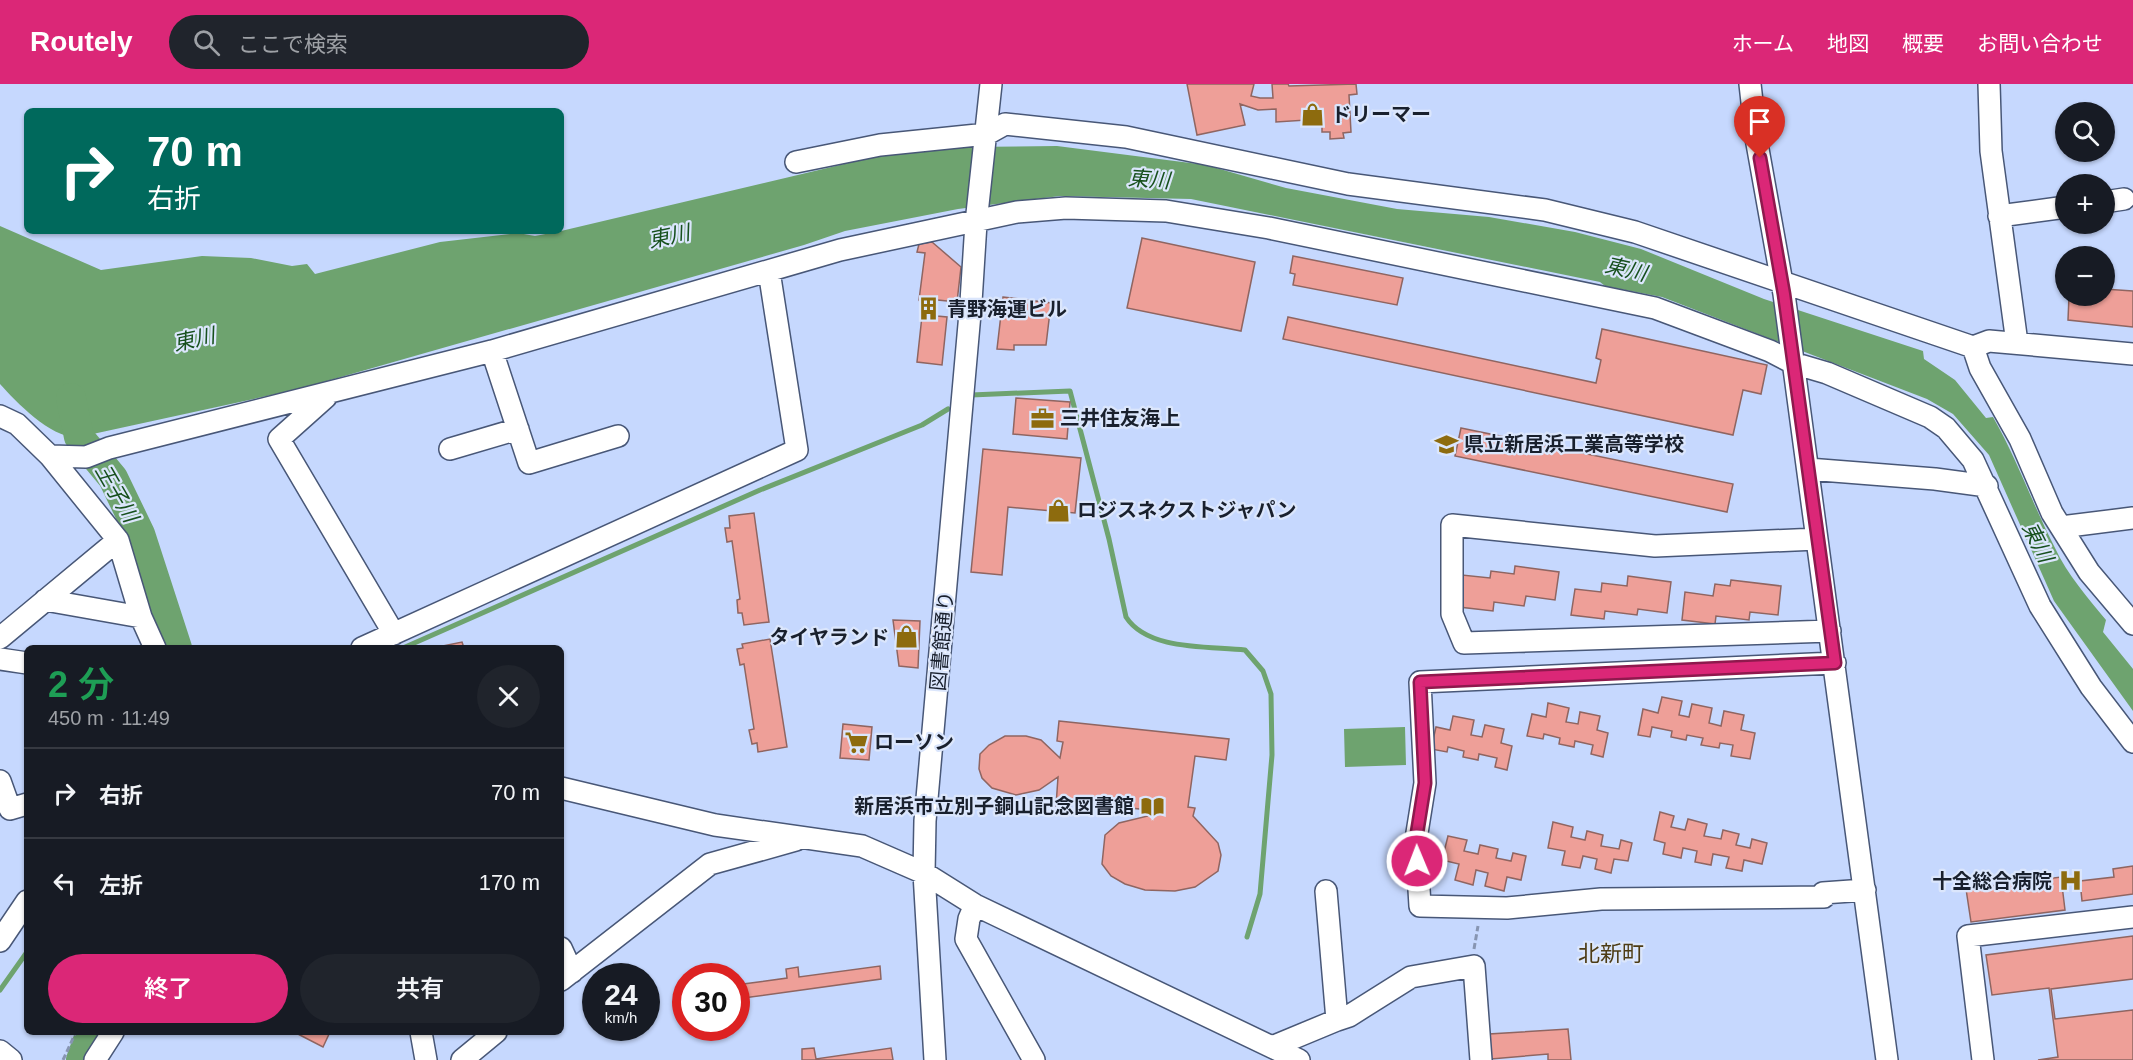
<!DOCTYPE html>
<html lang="ja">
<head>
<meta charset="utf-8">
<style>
  body { margin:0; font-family:Helvetica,"Noto Sans JP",sans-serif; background:#20242c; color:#f1f3f6; height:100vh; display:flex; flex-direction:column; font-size:22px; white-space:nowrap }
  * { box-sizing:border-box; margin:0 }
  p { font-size:20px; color:#9ea1a6 }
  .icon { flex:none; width:33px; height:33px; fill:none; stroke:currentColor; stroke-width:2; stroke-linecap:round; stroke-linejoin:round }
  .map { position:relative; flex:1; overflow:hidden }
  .details { position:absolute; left:24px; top:561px; width:540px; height:390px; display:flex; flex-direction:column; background:#171b24; border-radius:9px; box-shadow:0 2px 4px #0004 }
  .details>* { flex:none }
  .guide { position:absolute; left:24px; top:24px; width:540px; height:126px; border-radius:9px; box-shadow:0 2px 4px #0004; background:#00695c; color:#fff; overflow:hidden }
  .fabs { position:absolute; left:2055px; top:18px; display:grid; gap:12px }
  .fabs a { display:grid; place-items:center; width:60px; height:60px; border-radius:50%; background:#171b24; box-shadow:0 2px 4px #0004; font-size:30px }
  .speed { position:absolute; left:582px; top:879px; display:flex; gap:12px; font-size:30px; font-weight:700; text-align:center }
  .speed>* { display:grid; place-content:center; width:78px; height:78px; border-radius:50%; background:#171b24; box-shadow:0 2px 4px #0004; line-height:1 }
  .speed small { font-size:15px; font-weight:400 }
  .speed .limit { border:9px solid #d22; background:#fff; color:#111 }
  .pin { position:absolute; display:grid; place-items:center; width:51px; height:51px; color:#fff; margin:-62px -26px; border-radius:50% 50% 50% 0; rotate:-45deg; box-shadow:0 0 6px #0007 }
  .pin .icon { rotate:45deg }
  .me { position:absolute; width:66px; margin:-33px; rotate:359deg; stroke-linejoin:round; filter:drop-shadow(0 0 4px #0008) }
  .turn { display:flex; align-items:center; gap:21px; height:126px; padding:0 24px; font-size:27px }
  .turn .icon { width:78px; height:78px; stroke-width:2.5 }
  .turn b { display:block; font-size:42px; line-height:51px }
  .round { display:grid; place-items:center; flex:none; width:63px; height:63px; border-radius:32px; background:#20242c }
  .head { display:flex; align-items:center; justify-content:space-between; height:102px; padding:0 24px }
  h1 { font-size:36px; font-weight:600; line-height:45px; color:#1e9e55 }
  .action { display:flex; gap:12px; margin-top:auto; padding:12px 24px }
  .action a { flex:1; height:69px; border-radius:36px; background:#db2777; color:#fff; font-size:24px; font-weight:600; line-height:69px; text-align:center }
  .action a+a { background:#20242c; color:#f1f3f6 }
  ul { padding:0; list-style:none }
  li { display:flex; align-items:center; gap:18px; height:90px; padding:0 24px; border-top:2px solid #363941 }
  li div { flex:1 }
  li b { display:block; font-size:22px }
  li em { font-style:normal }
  header { display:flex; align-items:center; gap:36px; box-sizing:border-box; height:84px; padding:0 30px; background:#db2777; color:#fff }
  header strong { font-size:28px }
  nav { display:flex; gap:33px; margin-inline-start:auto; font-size:21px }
  .search { width:420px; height:54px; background:#20242c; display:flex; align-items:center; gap:15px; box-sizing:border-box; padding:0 21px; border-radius:33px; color:#9ea1a6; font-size:22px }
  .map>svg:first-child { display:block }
</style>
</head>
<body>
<header>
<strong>Routely</strong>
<div class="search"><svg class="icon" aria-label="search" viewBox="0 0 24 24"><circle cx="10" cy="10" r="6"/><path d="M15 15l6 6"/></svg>ここで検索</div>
<nav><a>ホーム</a><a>地図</a><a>概要</a><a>お問い合わせ</a></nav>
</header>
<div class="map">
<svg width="2133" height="976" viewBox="0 0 2133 976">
  <rect width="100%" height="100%" fill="#c6d8fe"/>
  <!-- water -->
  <path fill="#6ea36f" d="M1057,62L1206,81L1286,104L1397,125L1489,133L1575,148L1641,165L1764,215L1923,267L1924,275L1955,296L1986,334L1993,333C2017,375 2033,421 2055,464C2067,490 2088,514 2106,536L2103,548L2133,585V627L2054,517L1989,371L1953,330L1927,315L1662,213L1605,202L1600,198L1191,115L1060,112L958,125L845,147L804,161L299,305L79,353C53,356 17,319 0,300V142L101,186L202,172L251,174L292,182L307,180L315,190L440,158L518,149L535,152L561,147L882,71L967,63Z
    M1405,643L1406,681L1345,683L1344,645Z"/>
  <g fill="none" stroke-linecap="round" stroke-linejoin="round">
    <!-- stream -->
    <path stroke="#6ea36f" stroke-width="5" d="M971,311L1070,307L1109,455L1126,533C1148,567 1209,562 1245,566L1263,587L1271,610L1272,671L1260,810L1247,853
      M403,564L760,406L922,341L948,325
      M0,906L27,868"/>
    <!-- river -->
    <path stroke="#6ea36f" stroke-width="30" d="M71,314L79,353L113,394L140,450L177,564
      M81,976L91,948"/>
  </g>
  <!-- building -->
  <path fill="#ee9f98" stroke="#8f6561" stroke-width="1.5" d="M1187,0H1254L1251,12L1260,14H1273L1272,0H1288L1289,2L1356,0L1357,10L1349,11L1351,48L1343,49L1344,54L1330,55V48H1322V35L1276,38V25L1258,26L1240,20L1245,41L1197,51Z
    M1142,154L1255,178L1241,247L1127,224Z
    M932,158L961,183L957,218L927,215L937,232L947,233L942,281L917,278L922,232L930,233L919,216L925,169L917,168L919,160Z
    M1293,172L1403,194L1397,221L1293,201L1295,190L1290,189Z
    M2104,205L2133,207V243L2068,236L2069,212H2104Z
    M1003,213L1051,219L1046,261H1014V266L997,265Z
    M1288,233L1596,299L1601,276L1596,274L1602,245L1767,281L1761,310L1743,306L1733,351L1283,255Z
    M1016,314L1070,318L1067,355L1013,350Z
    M1461,344L1733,400L1727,428L1455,372Z
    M983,365L1081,374L1075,429L1008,423L1002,491L971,488Z
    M754,429L769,538L744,541L742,529H738L737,516L740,515L732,457L727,458L725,444H730L729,432Z
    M1515,482L1559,488L1555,516L1526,512L1524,522L1494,518L1493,527L1459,523L1462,491L1490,494L1491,487L1514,490Z
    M1628,492L1671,498L1667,529L1638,525L1637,531L1605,527L1604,535L1571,531L1575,505L1601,508L1602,499L1627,502Z
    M1731,496L1781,502L1778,531L1750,528L1749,536L1716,532L1715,540L1682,536L1685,508L1713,512L1715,500L1730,502Z
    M893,536L920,537L918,584L899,582Z
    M770,555L787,663L758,668L757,659L752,660L749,646L754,645L744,580L740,581L737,565L743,564L742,560Z
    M462,558L464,564H439L438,563Z
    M1662,613L1682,617L1679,631L1689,633L1692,620L1712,624L1709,639L1721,642L1724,627L1744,631L1741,646L1755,649L1750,675L1731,672L1733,661L1720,659L1719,664L1701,661L1703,654L1687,651L1686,656L1671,653L1672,647L1652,643L1650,653L1638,651L1643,625L1658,629Z
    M1548,619L1569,624L1566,638L1578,640L1580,628L1600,632L1597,646L1608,649L1603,673L1591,670L1593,661L1575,657L1574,663L1559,660L1560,654L1544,650L1543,655L1527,652L1532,630L1546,633Z
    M1453,632L1474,636L1471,651L1482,653L1485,641L1504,645L1501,659L1512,662L1507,686L1495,683L1497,674L1479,670L1478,676L1463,673L1464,667L1448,663L1447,668L1431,665L1436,643L1450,646Z
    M1059,637L1229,655L1226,676L1195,672L1188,723L1195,724L1193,732L1218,759L1221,771L1218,787L1195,803L1175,807L1145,806L1125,800L1111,792L1102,780L1105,751L1119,739L1148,732L1149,726L1072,718L1070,724L1056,722L1058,693L1039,706L1016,711L992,704L982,694L979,685L980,670L989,661L1005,652H1026L1041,656L1060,674L1063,658L1057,657Z
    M843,640L872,643L869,676L840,674Z
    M1660,728L1674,732L1671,743L1685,746L1688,735L1707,740L1704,752L1721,755L1723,746L1739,750L1736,761L1750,764L1752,755L1767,759L1762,780L1744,776L1742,787L1726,784L1729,773L1713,770L1711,781L1695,778L1697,767L1683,764L1681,774L1663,770L1665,759L1654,756Z
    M1553,738L1573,743L1571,753L1585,756L1587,747L1603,751L1601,762L1619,765L1621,756L1632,759L1628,777L1614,775L1611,789L1595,785L1597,775L1583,772L1580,784L1562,781L1565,767L1548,764Z
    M1448,752L1467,756L1464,767L1478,770L1480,761L1498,765L1496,774L1511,777L1513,769L1526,772L1521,796L1507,793L1504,807L1485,802L1488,789L1476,786L1473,801L1455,796L1459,780L1442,776Z
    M2133,782V810L2082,817L2080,797L2114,793L2113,785Z
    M2061,793L2065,826L1971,838L1966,805Z
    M2133,852V895L2051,905L2055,935L2133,926V976H2038L2058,973L2049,904L1992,911L1986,871Z
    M880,882L881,895L736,915V901L787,894L786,885L798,883L799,893Z
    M1568,945L1571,976H1548V970L1491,975L1489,950Z
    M294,948H330L323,963Z
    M814,964L816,975L891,964L893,976H802V965Z"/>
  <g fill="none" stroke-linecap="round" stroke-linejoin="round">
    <defs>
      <path id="minor" d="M1750,0L1756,54L1784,210L1887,976
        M1989,0L1991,67L2017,259
        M796,78L880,61L987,50L1005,40L1126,53L1348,100L1545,126L1635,148L1973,263L1989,257L2133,270
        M2104,118L2124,115
        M1999,132L2066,123
        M1973,263L1980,284L2020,355L2052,429L2089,488L2133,540
        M492,267L529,379L618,352
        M326,313L279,355L394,550
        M0,332L17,340L50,372L86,373L109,364L492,267L840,166L1017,128L1066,124L1166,127L1269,144L1655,224L1770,267L1793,279L1827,289L1930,333L1946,344L1973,376L2040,522L2091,603L2133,658
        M450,365L518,345
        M50,372L118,456L141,533L155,564
        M1808,385L1935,395L1987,402
        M2061,443L2133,434
        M1817,455L1655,462L1452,441V530L1464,559L1830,547
        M45,516L141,533
        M0,554L118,456
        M362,564L797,366L769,187
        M0,575L27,579
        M1835,579L1420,598L1425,699L1416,755L1420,822L1507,824L1601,815L1824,813L1823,809L1865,806
        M0,697L10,725L27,720
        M561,704L715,741L862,762L924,789L975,821L1299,976
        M975,821L969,835L966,855L1034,976
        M0,857L27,817
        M561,864L572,888
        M561,896L710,780L796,756
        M1337,936L1349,932L1411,893L1474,882L1481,976
        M421,948L426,976
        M1272,963L1337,936L1326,807
        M0,967L11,976
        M95,976L113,948
        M462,976L496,948
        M935,976L924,789L925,737L971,218L976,139L991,0
        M1983,976L1968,852L2133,833"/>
    </defs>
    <!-- minor casing -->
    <use href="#minor" stroke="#485777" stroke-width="24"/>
    <!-- path -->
    <path stroke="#8795b2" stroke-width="3" stroke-dasharray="6 3" stroke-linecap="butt" d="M1474,865L1478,842
      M63,976L76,948"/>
    <!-- minor -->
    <use href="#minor" stroke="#fff" stroke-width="21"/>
  </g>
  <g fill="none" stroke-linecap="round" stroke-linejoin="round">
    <defs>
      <path id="route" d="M1417,777L1416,755L1425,699L1420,598L1835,579L1784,210L1760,74"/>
    </defs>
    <!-- route casing -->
    <use href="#route" stroke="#8e194d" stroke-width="15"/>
    <!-- route -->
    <use href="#route" stroke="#db2777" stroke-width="10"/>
  </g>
  <!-- icons -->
  <defs>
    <symbol id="shop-bare" viewBox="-9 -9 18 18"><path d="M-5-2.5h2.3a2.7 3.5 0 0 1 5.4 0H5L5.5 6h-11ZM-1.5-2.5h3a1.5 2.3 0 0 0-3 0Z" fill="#8d6b0e" stroke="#dbe6fc" stroke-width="2.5" paint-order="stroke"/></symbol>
    <symbol id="building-bare" viewBox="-9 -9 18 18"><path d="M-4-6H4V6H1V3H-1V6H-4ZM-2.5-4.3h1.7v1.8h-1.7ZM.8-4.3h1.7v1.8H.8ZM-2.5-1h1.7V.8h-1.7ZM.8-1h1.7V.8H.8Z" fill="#8d6b0e" stroke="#dbe6fc" stroke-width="2.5" paint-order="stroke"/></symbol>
    <symbol id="office-bare" viewBox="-9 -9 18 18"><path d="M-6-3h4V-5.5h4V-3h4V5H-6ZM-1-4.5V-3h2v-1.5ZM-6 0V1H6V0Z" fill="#8d6b0e" stroke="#dbe6fc" stroke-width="2.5" paint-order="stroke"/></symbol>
    <symbol id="school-bare" viewBox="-9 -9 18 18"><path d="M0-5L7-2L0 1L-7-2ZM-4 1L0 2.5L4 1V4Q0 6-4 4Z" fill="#8d6b0e" stroke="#dbe6fc" stroke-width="2.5" paint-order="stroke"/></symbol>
    <symbol id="supermarket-bare" viewBox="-9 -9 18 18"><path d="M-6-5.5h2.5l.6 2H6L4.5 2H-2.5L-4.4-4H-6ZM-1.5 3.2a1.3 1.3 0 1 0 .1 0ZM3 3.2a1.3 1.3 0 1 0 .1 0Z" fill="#8d6b0e" stroke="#dbe6fc" stroke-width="2.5" paint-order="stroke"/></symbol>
    <symbol id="library-bare" viewBox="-9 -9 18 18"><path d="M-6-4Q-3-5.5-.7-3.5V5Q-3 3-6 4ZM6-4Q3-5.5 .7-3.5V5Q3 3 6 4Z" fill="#8d6b0e" stroke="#dbe6fc" stroke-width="2.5" paint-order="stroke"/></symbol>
    <symbol id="hospital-bare" viewBox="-9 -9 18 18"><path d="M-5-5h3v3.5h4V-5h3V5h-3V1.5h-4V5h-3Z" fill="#8d6b0e" stroke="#dbe6fc" stroke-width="2.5" paint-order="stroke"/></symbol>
  </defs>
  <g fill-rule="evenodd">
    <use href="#shop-bare" x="1296" y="14" width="33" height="33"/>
    <use href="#building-bare" x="912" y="208" width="33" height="33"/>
    <use href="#office-bare" x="1026" y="318" width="33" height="33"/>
    <use href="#school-bare" x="1430" y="344" width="33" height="33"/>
    <use href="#shop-bare" x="1042" y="410" width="33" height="33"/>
    <use href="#shop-bare" x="890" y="536" width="33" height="33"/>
    <use href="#supermarket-bare" x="840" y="642" width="33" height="33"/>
    <use href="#library-bare" x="1136" y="706" width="33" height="33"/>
    <use href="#hospital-bare" x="2054" y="780" width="33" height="33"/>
  </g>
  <g text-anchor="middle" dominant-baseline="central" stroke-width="4.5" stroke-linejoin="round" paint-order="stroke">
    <!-- poi labels -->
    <g font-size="20" font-weight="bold" fill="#19202d" stroke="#dbe6fc" text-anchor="start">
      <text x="1331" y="30">ドリーマー</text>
      <text x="947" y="225">青野海運ビル</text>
      <text x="1060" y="334">三井住友海上</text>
      <text x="1464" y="360">県立新居浜工業高等学校</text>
      <text x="1077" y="426">ロジスネクストジャパン</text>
      <text x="889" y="553" text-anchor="end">タイヤランド</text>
      <text x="874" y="658">ローソン</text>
      <text x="1134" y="722" text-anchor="end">新居浜市立別子銅山記念図書館</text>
      <text x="2052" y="797" text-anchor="end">十全総合病院</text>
    </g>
    <!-- street labels -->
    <g font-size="20" fill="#19202d" stroke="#dbe6fc">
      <text transform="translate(942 557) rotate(-85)">図書館通り</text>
    </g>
    <!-- water labels -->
    <g font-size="21" font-style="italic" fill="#17501d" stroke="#dbe6fc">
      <text transform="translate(1149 95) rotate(4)">東川</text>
      <text transform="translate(669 152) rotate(-12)">東川</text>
      <text transform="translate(1626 185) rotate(13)">東川</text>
      <text transform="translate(194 255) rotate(-12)">東川</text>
      <text transform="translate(117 409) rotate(60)">王子川</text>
      <text transform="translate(2038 458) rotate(63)">東川</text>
    </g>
    <!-- quarter labels -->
    <g font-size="22" fill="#4d3c15" stroke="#dbe6fc">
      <text x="1611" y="869">北新町</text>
    </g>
  </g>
</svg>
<div class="fabs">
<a><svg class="icon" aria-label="search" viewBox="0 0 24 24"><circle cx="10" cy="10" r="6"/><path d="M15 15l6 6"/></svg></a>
<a>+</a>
<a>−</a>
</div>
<div class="speed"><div>24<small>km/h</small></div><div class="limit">30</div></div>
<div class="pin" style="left:1760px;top:74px;background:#d93025"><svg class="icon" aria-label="arrive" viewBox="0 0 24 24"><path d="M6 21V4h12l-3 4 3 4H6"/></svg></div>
<svg class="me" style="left:1417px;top:777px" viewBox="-20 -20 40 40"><circle r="17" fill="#db2777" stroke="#fff" stroke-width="3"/><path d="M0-11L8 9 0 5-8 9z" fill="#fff"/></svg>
<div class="guide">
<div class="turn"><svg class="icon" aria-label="right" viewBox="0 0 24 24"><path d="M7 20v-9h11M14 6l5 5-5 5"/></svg><div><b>70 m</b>右折</div></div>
</div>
<section class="details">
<div class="head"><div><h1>2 分</h1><p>450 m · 11:49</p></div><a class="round"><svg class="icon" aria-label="close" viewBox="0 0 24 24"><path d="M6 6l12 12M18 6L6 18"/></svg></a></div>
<ul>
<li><svg class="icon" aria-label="right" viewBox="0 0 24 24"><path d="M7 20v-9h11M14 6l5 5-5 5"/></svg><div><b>右折</b></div><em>70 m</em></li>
<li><svg class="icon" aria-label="left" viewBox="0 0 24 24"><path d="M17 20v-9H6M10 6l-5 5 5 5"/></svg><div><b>左折</b></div><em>170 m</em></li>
</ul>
<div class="action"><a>終了</a><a>共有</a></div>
</section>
</div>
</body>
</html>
